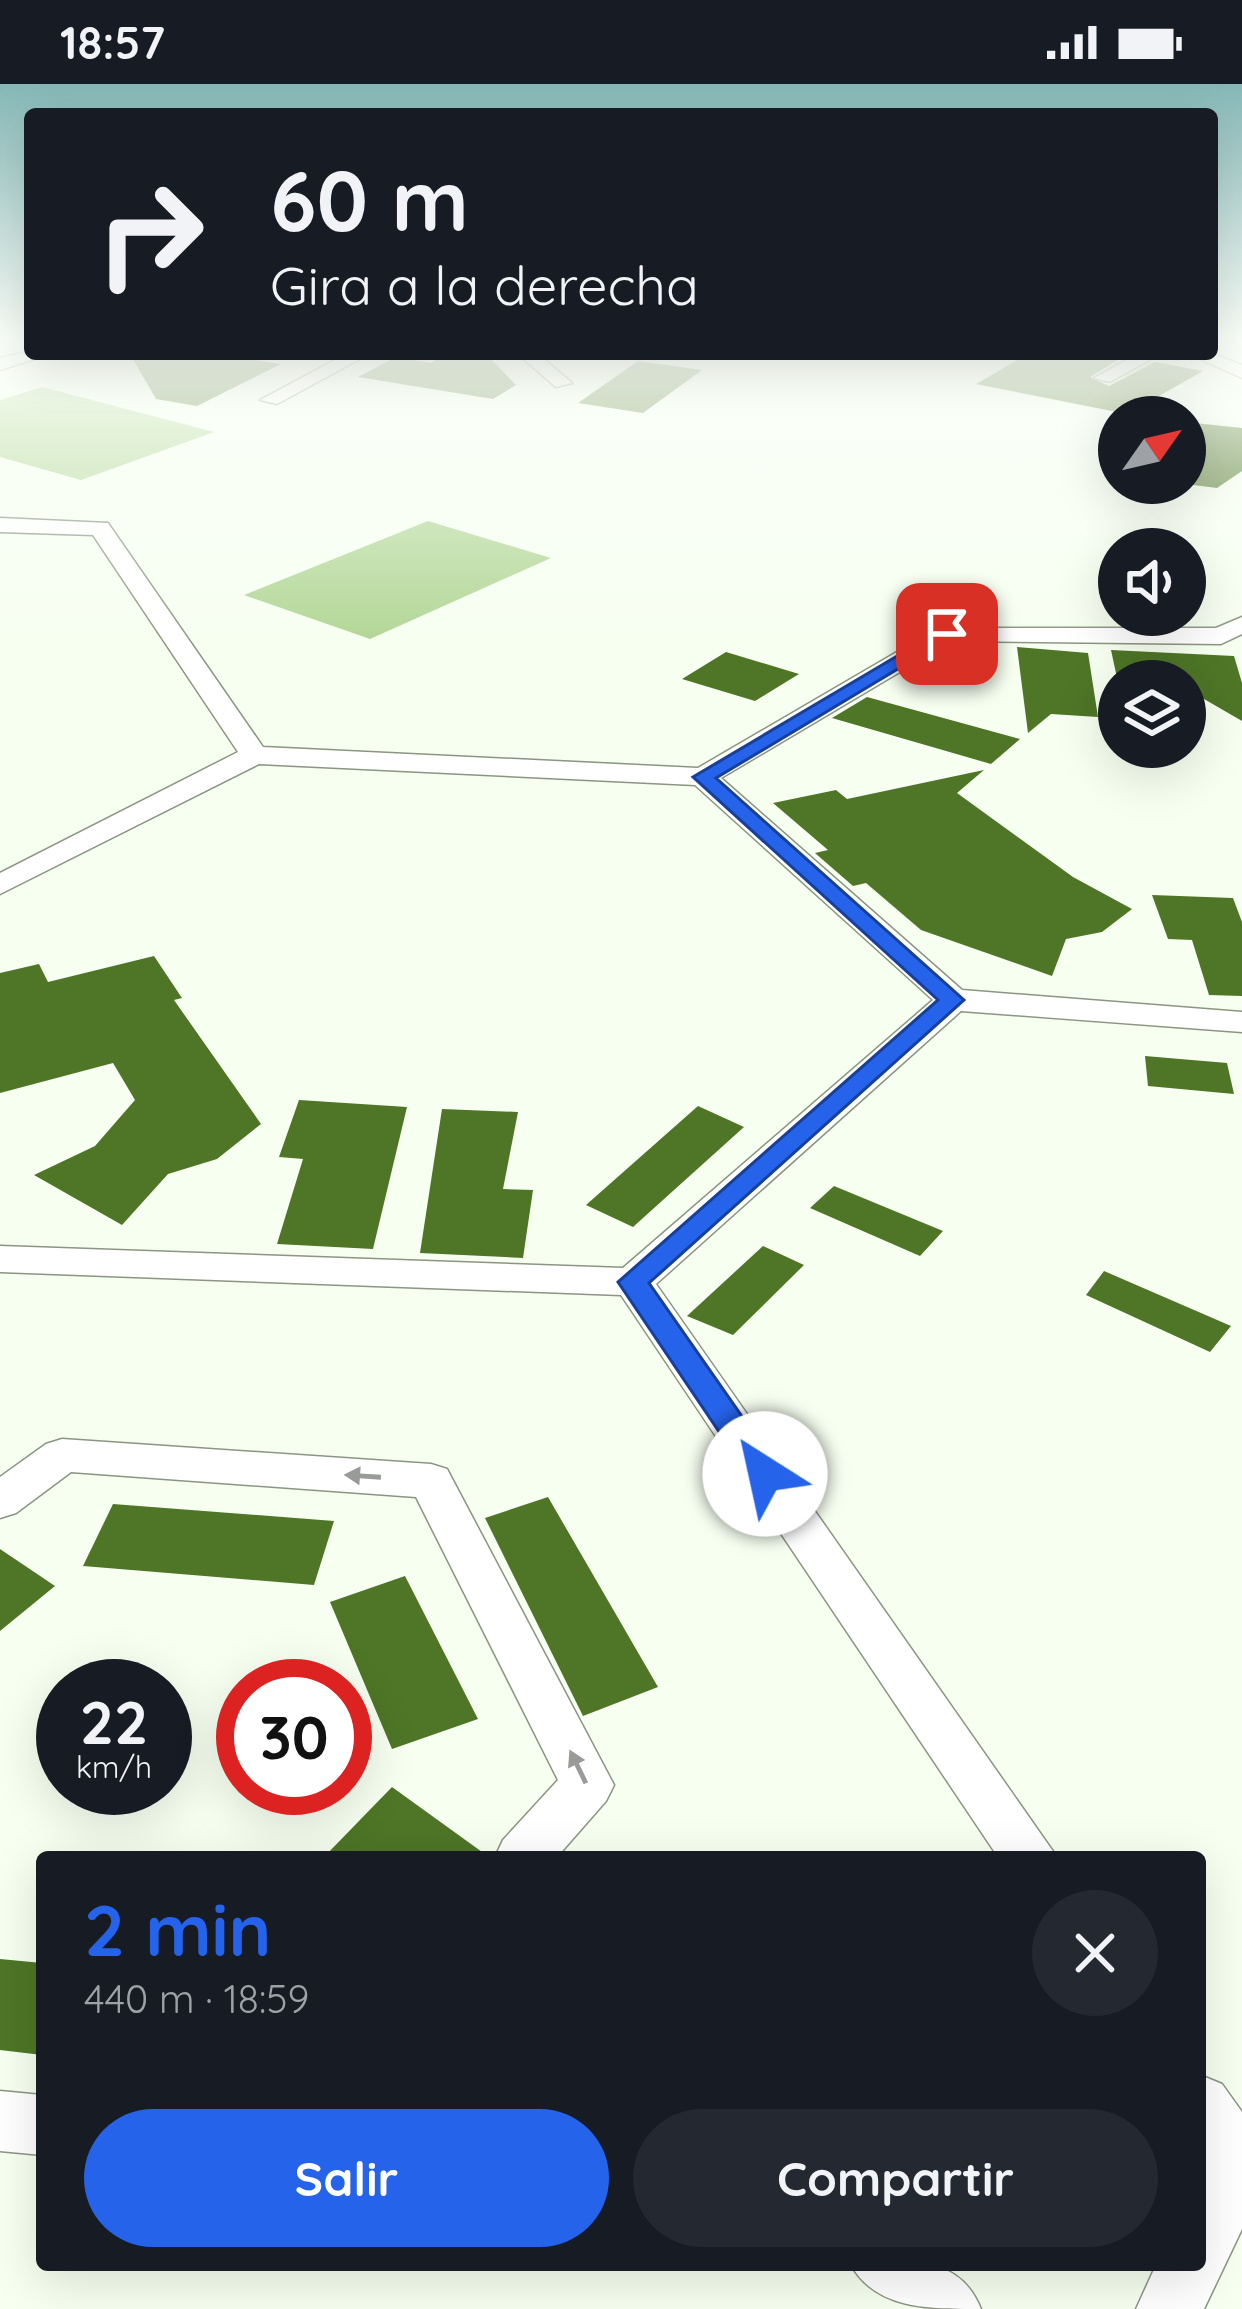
<!DOCTYPE html>
<html lang="es">
<head>
<meta charset="utf-8">
<style>
  body { margin:0; font-family:Quicksand,sans-serif; background:#242831; color:#f1f3f6; height:100vh; display:flex; flex-direction:column; font-size:45px; white-space:nowrap }
  * { box-sizing:border-box; margin:0 }
  p { font-size:39px; color:#9ea1a6 }
  .icon { flex:none; width:66px; height:66px; fill:none; stroke:currentColor; stroke-width:2; stroke-linecap:round; stroke-linejoin:round }
  .map { position:relative; flex:1; overflow:hidden }
  .details { position:absolute; left:36px; top:1767px; width:1170px; height:420px; display:flex; flex-direction:column; background:#171b24; border-radius:12px; box-shadow:0 12px 48px #0002 }
  .details>* { flex:none }
  .banner { position:absolute; left:24px; top:24px; width:1194px; height:252px; border-radius:12px; box-shadow:0 12px 48px #0002; background:#171b24; color:#f1f3f6; overflow:hidden }
  .needle { width:78px; rotate:56deg }
  .controls { position:absolute; left:1098px; top:312px; display:grid; gap:24px }
  .controls a { display:grid; place-items:center; width:108px; height:108px; border-radius:50%; background:#171b24; box-shadow:0 12px 48px #0002; font-size:60px }
  .speed { position:absolute; left:36px; top:1575px; display:flex; gap:24px; font-size:60px; font-weight:700; text-align:center }
  .speed>* { display:grid; place-content:center; width:156px; height:156px; border-radius:50%; background:#171b24; box-shadow:0 12px 48px #0002; line-height:1 }
  .speed small { font-size:30px; font-weight:400 }
  .speed .limit { border:18px solid #d22; background:#fff; color:#111 }
  .pin { position:absolute; display:grid; place-items:center; width:102px; height:102px; color:#fff; margin:-51px; border-radius:24px; box-shadow:0 6px 18px #0006 }
  .me { position:absolute; width:132px; margin:-66px; rotate:325deg; stroke-linejoin:round; filter:drop-shadow(0 0 9px #0008) }
  .turn { display:flex; align-items:center; gap:42px; height:252px; padding:0 48px; font-size:54px }
  .turn .icon { width:156px; height:156px; stroke-width:2.5 }
  .turn b { display:block; font-size:84px; line-height:102px }
  .round { display:grid; place-items:center; flex:none; width:126px; height:126px; border-radius:63px; background:#242831 }
  .overview { display:flex; align-items:center; justify-content:space-between; height:204px; padding:0 48px }
  h1 { font-size:72px; font-weight:700; line-height:90px; color:#2563eb }
  .button { display:flex; gap:24px; margin-top:auto; padding:24px 48px }
  .button a { flex:1; height:138px; border-radius:72px; background:#2563eb; color:#fff; font-size:48px; font-weight:700; line-height:138px; text-align:center }
  .button a+a { background:#242831; color:#f1f3f6 }
  .status { display:flex; justify-content:space-between; align-items:center; height:84px; padding:0 60px; background:#171b24; direction:ltr }
  .status svg { height:33px; fill:currentColor }
  .map>svg:first-child { display:block }
</style>
</head>
<body>
<div class="status"><b>18:57</b><svg viewBox="0 0 49 12"><path d="M0 12V9h3v3zM5 12V6h3v6zM10 12V3h3v9zM15 12V0h3v12zM26 1h20v11H26zM47 4h2v5h-2z"/></svg></div>
<div class="map">
<svg width="1242" height="2225" viewBox="0 0 1242 2225">
  <rect width="100%" height="100%" fill="#f7fff1"/>
  <!-- green -->
  <path fill="#b1d695" d="M42,303L214,348L81,396L0,373V316Z
    M428,437L551,474L370,555L244,511Z"/>
  <!-- building -->
  <path fill="#4e7626" d="M130,270H213L281,280L197,322L156,315Z
    M446,270H486L516,301L493,315L358,293L396,273L431,279Z
    M1028,270L1124,272L1090,293L1109,302L1155,278L1203,287L1127,330L976,300Z
    M638,277L702,286L643,329L578,319Z
    M1185,338L1242,344V387L1217,404L1185,400Z
    M1017,563L1088,569L1098,633L1051,630L1028,649Z
    M1111,566L1234,572L1242,599V637L1185,604V596L1117,594Z
    M726,568L799,590L755,617L682,595Z
    M867,613L1020,655L991,680L832,634Z
    M984,686L957,709L1073,793L1132,825L1102,848L1066,855L1052,892L921,846L866,799L853,802L815,769L828,766L773,719L836,706L847,715Z
    M1152,811L1233,814L1242,838V912L1209,911L1192,856L1168,855Z
    M154,872L182,914L174,916L261,1040L217,1075L168,1090L122,1141L34,1091L95,1062L135,1016L113,979L0,1009V889L39,880L48,898Z
    M1145,972L1227,979L1234,1010L1148,1002Z
    M299,1016L407,1023L373,1165L277,1160L303,1075L279,1073Z
    M698,1022L744,1043L633,1143L586,1121Z
    M442,1025L518,1028L503,1105L533,1106L523,1174L420,1169Z
    M834,1102L943,1147L920,1172L810,1124Z
    M763,1162L804,1181L733,1251L687,1232Z
    M1104,1187L1231,1242L1210,1268L1086,1211Z
    M548,1413L658,1603L583,1632L485,1434Z
    M113,1420L334,1437L314,1501L83,1482Z
    M0,1465L55,1502L0,1547Z
    M405,1492L478,1635L392,1665L330,1518Z
    M392,1703L489,1773H324Z
    M0,1875L42,1879V1971L0,1966Z"/>
  <g fill="none" stroke-linecap="round" stroke-linejoin="round">
    <defs>
      <path id="minor" d="M30,267L50,270L0,286V274Z
        M1212,269L1242,281V294L1189,270Z
        M346,270H369L277,320L260,316Z
        M518,270H538L572,299L556,303Z
        M1137,270H1160L1110,298L1094,294Z
        M0,434L108,439L263,663L698,684L938,544H1216L1242,533V550L1221,560L952,557L721,694L962,906L1242,928V948L961,927L656,1200L1057,1773H998L621,1211L0,1188V1162L623,1184L933,916L695,701L259,680L0,810V789L238,668L93,451L0,448Z
        M62,1355L431,1380L447,1385L614,1701L606,1717L557,1773H495L503,1756L558,1696L416,1413L71,1388L16,1429L0,1434V1393L46,1360Z
        M1200,1991L1222,2000L1242,2028V2145L1204,2225H1136L1156,2181H1200V2094L1206,2083L1200,2074Z
        M0,2007L42,2011V2071L0,2067Z
        M851,2181C905,2181 957,2166 981,2225C927,2225 876,2225 851,2181Z"/>
    </defs>
    <!-- minor casing -->
    <use href="#minor" stroke="#8a9681" stroke-width="3"/>
    <!-- minor -->
    <use href="#minor" fill="#fff" fill-rule="evenodd"/>
  </g>
  <!-- one-way arrows -->
  <defs><path id="oneway-solid" d="M-6-.8H1V-3.2L6.5 0L1 3.2V.8H-6Z" transform="scale(3)"/></defs>
  <g fill="#989b97">
    <use href="#oneway-solid" transform="translate(363 1392) rotate(-176)"/>
    <use href="#oneway-solid" transform="translate(578 1683) rotate(-116)"/>
  </g>
  <!-- sky -->
  <linearGradient id="sky" x2="0" y2="1"><stop stop-color="#85b8b7"/><stop offset="0.45" stop-color="#fbfff9"/><stop offset="1" stop-color="#fbfff9" stop-opacity="0"/></linearGradient>
  <rect width="1242" height="563" fill="url(#sky)"/>
  <!-- route -->
  <path fill="#2563eb" stroke="#184099" stroke-width="3" d="M941,546L956,550L716,694L964,916L649,1199L776,1381L781,1390L776,1398H753L618,1198L938,916L693,693Z"/>
</svg>
<div class="controls">
<a><svg class="needle" viewBox="-14 -14 28 28"><path d="M0-13l5 13h-10z" fill="#e53935"/><path d="M0 13l5-13h-10z" fill="#9ea1a6"/></svg></a>
<a><svg class="icon" aria-label="sound" viewBox="0 0 24 24"><path d="M4 9h4l5-4v14l-5-4H4zM17 9q2 3 0 6"/></svg></a>
<a><svg class="icon" aria-label="layers" viewBox="0 0 24 24"><path d="M12 4l9 5-9 5-9-5zM3 14l9 5 9-5"/></svg></a>
</div>
<div class="speed"><div>22<small>km/h</small></div><div class="limit">30</div></div>
<div class="pin" style="left:947px;top:550px;background:#d93025"><svg class="icon" aria-label="arrive" viewBox="0 0 24 24"><path d="M6 21V4h12l-3 4 3 4H6"/></svg></div>
<svg class="me" style="left:765px;top:1390px" viewBox="-20 -20 40 40"><circle r="19" fill="#fff"/><path d="M0-13L10 11 0 6-10 11z" fill="#2563eb"/></svg>
<div class="banner">
<div class="turn"><svg class="icon" aria-label="right" viewBox="0 0 24 24"><path d="M7 20v-9h11M14 6l5 5-5 5"/></svg><div><b>60 m</b>Gira a la derecha</div></div>
</div>
<section class="details">
<div class="overview"><div><h1>2 min</h1><p>440 m · 18:59</p></div><a class="round"><svg class="icon" aria-label="close" viewBox="0 0 24 24"><path d="M6 6l12 12M18 6L6 18"/></svg></a></div>
<div class="button"><a>Salir</a><a>Compartir</a></div>
</section>
</div>
</body>
</html>
